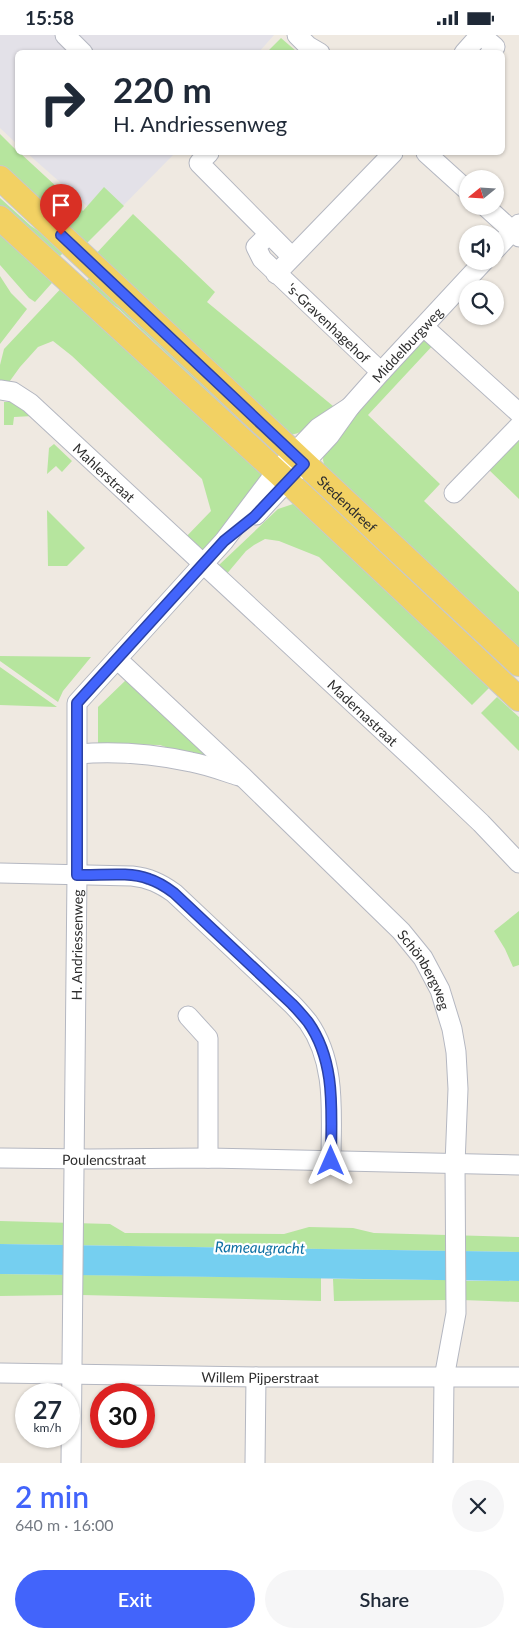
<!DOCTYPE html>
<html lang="en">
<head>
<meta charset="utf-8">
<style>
  body { margin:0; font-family:Lato,sans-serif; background:#f6f6f7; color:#1f2937; height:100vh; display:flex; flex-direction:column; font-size:19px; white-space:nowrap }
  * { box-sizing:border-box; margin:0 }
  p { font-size:16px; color:#747a83 }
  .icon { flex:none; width:28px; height:28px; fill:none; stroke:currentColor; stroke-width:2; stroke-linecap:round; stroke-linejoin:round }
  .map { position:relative; height:1428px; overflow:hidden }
  .drawer { display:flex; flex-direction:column; background:#fff; flex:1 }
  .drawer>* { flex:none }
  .guide { position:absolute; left:15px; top:15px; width:490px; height:105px; border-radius:8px; box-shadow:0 1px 4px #0004; background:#fff; color:#1f2937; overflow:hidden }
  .needle { width:32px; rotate:252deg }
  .controls { position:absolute; left:459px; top:135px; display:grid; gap:10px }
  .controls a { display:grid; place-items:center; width:45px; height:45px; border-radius:50%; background:#fff; box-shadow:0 1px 4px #0004; font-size:25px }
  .speed { position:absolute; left:15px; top:1348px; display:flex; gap:10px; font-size:25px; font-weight:700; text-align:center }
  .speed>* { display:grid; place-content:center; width:65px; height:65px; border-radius:50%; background:#fff; box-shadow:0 1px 4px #0004; line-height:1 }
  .speed small { font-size:12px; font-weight:400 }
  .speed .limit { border:8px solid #d22; background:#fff; color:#111 }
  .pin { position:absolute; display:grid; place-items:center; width:42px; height:42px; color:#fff; margin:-51px -21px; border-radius:50% 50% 50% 0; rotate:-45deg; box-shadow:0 0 5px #0007 }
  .pin .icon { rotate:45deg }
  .me { position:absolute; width:55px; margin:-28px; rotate:0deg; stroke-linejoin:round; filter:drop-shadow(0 0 4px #0008) }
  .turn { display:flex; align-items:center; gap:18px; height:105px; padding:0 15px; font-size:22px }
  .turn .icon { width:65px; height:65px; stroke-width:2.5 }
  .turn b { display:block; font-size:35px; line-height:42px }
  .round { display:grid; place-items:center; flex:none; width:52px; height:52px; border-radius:26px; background:#f6f6f7 }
  .overview { display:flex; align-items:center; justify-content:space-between; height:85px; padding:0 15px }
  h1 { font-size:30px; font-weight:600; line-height:38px; color:#4264fb }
  .button { display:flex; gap:10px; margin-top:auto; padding:10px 15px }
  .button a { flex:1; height:58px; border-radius:30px; background:#4264fb; color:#fff; font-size:20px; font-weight:600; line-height:58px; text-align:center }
  .button a+a { background:#f6f6f7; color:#1f2937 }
  .status { display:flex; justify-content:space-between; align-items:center; height:35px; padding:0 25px; background:#fff; direction:ltr }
  .status svg { height:14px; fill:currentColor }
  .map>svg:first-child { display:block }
</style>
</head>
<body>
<div class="status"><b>15:58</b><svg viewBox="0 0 49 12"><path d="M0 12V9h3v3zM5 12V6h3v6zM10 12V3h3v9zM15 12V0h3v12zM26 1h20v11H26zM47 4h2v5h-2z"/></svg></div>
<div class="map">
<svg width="519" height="1428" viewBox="0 0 519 1428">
  <rect width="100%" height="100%" fill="#efe9e1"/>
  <!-- industrial -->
  <path fill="#e3e1e8" d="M0,0H274L259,17L18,18L17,109L0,93Z
    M27,118H175L106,188Z"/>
  <!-- green -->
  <path fill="#b6e59e" d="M281,3L296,16L295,17H267Z
    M0,99L17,116L18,118H20L83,176L104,152L124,171L82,213L0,139Z
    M0,163L31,191L66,215L56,225L0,172Z
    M133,179L215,257L207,267L333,371C318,384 306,401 284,400L93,222Z
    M0,189L59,240L35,267L29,263L0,230Z
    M93,240L271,409L268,413L118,273L83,249Z
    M0,241L11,258L27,274L0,309Z
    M67,247L263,438L261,451L202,517L183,505L211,476L202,444L72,321L53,306L38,312L20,332L7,350H0V330L4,314Z
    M424,299L435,308L368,380L440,449L424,466L519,557V617L326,438L323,425L324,414Z
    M4,367H13L33,381L14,382L13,390H4Z
    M519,396V464L488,434Z
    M54,409L72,426L62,437L56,431L47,439L49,413Z
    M293,469L303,472L316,483L489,653L472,670L319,522L279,506L265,504L254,510L246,516L225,541L218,533L219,530L278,474Z
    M47,475L85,513L67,531H48Z
    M0,621L91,622L63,656L58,667L0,626Z
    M0,632L57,672L0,670Z
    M126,645L213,724L209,727L160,710L98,709V672Z
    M497,662L519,682V716L481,678Z
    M519,876V930L513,932L505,914L494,896Z
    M0,1186L110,1189L125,1198L284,1199L309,1192L353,1193L374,1198L519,1202V1217L0,1209Z
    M0,1239L67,1240V1260L0,1261Z
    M82,1240L321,1243V1266L82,1260Z
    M333,1244L450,1245V1265L334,1266Z
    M462,1246H519V1267L462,1265Z"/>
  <!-- water -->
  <path fill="#75cff0" d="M0,1209L519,1217V1246L0,1239Z"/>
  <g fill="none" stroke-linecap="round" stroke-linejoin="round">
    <defs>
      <g id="minor">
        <path d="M65,0L83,18"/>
        <path d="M297,0L308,11L320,18"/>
        <path d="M481,0L495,12L490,18"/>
        <path d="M464,18L480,0"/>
        <path d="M209,118L199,128L292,222"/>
        <path d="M426,118L468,156"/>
        <path d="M485,171L519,202"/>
        <path id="s1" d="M269,199L256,212L262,224L381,337"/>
        <path d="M495,215L519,189"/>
        <path d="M276,239L393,118"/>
        <path d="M424,292L519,378"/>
        <path id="s2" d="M0,355L13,357L30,368L421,731L481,788L519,828"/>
        <path d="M454,458L519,391"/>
        <path id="s3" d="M256,480L330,400L350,372L381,337L484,226"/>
        <path id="s4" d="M117,624L243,742L401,896L423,923L440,955L452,994L456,1017L458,1054L455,1129L456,1278L444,1343L443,1428"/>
        <path d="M78,719C115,716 154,719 191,727C207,730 223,736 239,741"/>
        <path d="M0,838L132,841C149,843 160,848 174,858L292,969C298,975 303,981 308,987C337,1028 331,1079 331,1126"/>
        <path d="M188,981L208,1003V1123"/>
        <path id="s5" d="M0,1123L90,1124L208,1123L519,1130"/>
        <path id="s6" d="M0,1338L256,1342H519"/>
        <path id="s7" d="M71,1428L77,840V668L224,506L276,437L318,393L350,372"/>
        <path d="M255,1428L256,1342"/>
      </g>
      <g id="major">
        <path id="s8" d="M0,143L519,629"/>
        <path d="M0,183L288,447L519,664"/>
      </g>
    </defs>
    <!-- minor casing -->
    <use href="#minor" stroke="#b4b7c1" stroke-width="21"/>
    <!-- major casing -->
    <use href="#major" stroke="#c9c9c9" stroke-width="26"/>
    <!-- minor -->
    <use href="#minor" stroke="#fff" stroke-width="19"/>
    <!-- major -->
    <use href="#major" stroke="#f2d163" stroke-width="24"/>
  </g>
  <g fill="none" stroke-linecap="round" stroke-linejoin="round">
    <defs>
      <path id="route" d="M61,200L304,429L254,482L224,506L77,668V840C100,841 127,836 149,844C159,847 166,852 174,858L292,969C298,975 303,981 308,987C337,1028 331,1079 331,1126"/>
    </defs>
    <!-- route casing -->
    <use href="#route" stroke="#2b41a3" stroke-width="12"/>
    <!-- route -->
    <use href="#route" stroke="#4264fb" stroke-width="9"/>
  </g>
  <g text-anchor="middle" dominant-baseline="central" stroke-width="4.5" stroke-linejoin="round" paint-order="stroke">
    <!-- street labels -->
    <g font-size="14" fill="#2e2e2e" stroke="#fff">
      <text stroke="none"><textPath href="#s1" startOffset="124">'s-Gravenhagehof</textPath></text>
      <text stroke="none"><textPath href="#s3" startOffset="228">Middelburgweg</textPath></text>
      <text stroke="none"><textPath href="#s2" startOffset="135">Mahlerstraat</textPath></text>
      <text stroke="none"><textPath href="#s8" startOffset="476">Stedendreef</textPath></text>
      <text stroke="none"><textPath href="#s2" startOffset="488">Madernastraat</textPath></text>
      <text stroke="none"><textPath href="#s7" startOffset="518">H. Andriessenweg</textPath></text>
      <text stroke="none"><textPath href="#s4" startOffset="439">Schönbergweg</textPath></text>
      <text stroke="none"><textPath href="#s5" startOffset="104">Poulencstraat</textPath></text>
      <text stroke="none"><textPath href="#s6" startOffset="260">Willem Pijperstraat</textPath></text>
    </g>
    <!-- water labels -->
    <g font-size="15" font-style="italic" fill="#0d6fa3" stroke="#fff">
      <text transform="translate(260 1212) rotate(1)">Rameaugracht</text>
    </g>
  </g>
</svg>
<div class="controls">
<a><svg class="needle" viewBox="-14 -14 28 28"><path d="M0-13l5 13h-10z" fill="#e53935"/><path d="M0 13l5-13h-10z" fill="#747a83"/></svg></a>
<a><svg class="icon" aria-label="sound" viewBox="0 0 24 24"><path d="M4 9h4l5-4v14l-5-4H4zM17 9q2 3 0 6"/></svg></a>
<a><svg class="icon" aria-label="search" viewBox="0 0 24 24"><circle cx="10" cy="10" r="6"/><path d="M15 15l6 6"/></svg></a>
</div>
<div class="speed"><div>27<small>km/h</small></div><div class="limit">30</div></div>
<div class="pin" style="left:61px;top:200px;background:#d93025"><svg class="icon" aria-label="arrive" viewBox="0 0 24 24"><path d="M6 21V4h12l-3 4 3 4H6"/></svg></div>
<svg class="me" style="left:331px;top:1126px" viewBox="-20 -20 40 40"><path d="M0-17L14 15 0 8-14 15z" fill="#4264fb" stroke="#fff" stroke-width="4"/></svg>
<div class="guide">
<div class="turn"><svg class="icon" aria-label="right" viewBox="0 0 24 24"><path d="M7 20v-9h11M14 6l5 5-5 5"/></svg><div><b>220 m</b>H. Andriessenweg</div></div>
</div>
</div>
<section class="drawer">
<div class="overview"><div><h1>2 min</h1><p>640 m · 16:00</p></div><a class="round"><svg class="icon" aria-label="close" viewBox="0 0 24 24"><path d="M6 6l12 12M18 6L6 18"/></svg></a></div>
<div class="button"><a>Exit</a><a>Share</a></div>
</section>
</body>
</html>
